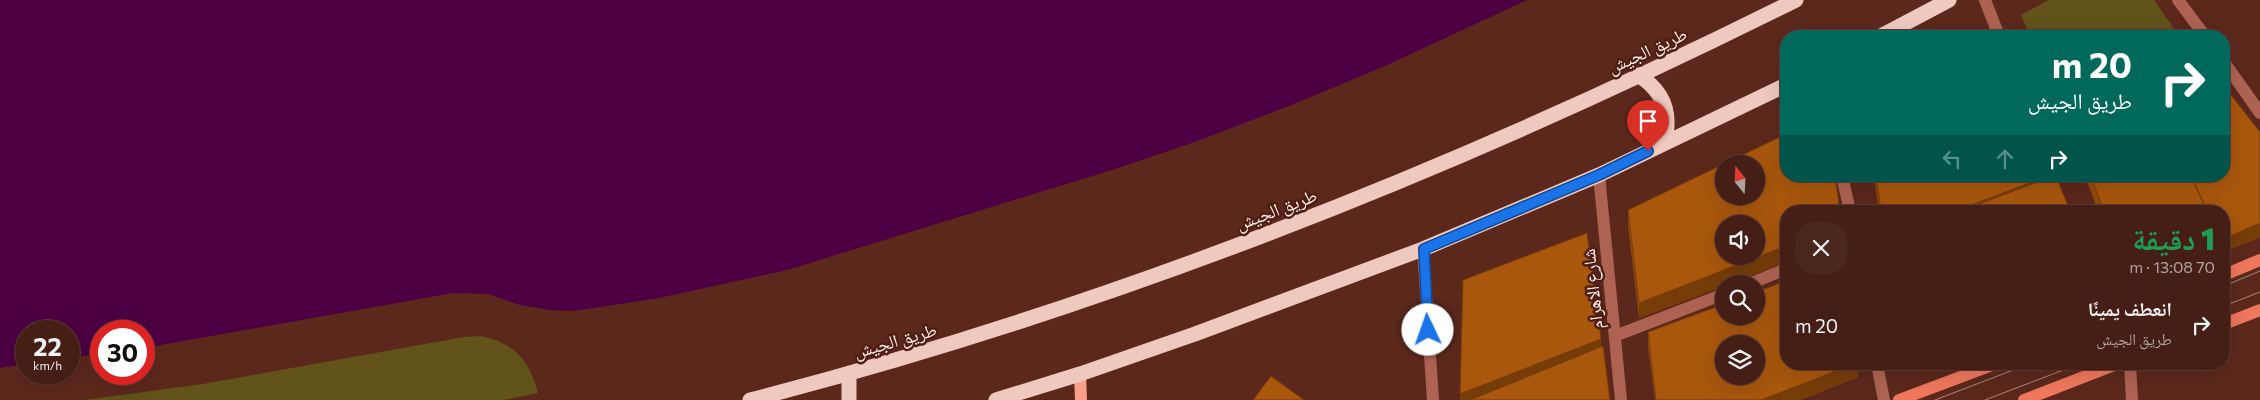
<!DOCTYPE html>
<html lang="ar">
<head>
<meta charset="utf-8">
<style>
  body { margin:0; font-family:Commissioner,"Noto Naskh Arabic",sans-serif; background:#4c271e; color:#f1f3f6; direction:rtl; height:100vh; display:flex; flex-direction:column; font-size:19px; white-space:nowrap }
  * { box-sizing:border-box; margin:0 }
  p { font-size:16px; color:#b0a2a0 }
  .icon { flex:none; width:28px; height:28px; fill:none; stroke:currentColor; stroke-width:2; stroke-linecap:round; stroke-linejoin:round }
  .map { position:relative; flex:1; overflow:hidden; direction:ltr }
  .panel { position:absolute; left:1780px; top:205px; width:450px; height:165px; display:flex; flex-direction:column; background:#451e15; border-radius:20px; box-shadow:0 5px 20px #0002,0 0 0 1px #5d3c34; direction:rtl }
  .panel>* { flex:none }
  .banner { position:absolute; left:1780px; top:30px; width:450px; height:152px; border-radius:20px; box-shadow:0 5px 20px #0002,0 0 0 1px #5d3c34; direction:rtl; background:#00695c; color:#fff; overflow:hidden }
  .needle { width:32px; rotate:342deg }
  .controls { position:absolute; left:1715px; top:155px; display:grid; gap:10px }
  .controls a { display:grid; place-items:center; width:50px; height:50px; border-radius:50%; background:#451e15; box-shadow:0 5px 20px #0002,0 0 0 1px #5d3c34; font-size:25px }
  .speed { position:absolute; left:15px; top:320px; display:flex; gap:10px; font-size:25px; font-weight:700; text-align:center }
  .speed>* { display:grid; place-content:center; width:65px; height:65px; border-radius:50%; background:#451e15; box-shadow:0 5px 20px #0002,0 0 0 1px #5d3c34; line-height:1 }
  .speed small { font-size:12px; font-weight:400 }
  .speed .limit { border:8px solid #d22; background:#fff; color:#111 }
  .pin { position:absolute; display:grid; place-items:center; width:42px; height:42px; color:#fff; margin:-51px -21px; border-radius:50% 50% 50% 0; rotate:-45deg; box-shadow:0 0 5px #0007 }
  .pin .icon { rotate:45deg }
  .me { position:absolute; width:55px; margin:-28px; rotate:357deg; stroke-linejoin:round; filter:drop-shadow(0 0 4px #0008) }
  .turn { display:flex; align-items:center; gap:18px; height:105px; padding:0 15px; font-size:22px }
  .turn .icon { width:65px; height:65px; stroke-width:2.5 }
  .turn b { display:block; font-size:35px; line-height:42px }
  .lanes { display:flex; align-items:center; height:48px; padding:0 15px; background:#0003; justify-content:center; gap:25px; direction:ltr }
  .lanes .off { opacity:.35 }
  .round { display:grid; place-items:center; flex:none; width:52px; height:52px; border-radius:20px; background:#4c271e }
  .overview { display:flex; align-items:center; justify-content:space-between; height:85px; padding:0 15px }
  h1 { font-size:30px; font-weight:800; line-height:38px; color:#1e9e55 }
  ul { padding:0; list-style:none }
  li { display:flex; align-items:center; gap:15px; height:70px; padding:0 15px }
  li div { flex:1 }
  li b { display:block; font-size:19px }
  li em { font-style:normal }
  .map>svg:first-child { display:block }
</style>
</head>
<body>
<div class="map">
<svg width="2260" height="400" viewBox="0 0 2260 400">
  <rect width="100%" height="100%" fill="#5c281c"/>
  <!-- green -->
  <path fill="#61531a" d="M2049,0H2154L2179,36H2030L2021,15Z
    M481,336C516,344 529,360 538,393L504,400H84L203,384L464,337Z"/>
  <!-- water -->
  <path fill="#4c0043" d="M0,0H1527L1385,66L1289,106L1192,143L1115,169L787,270L659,298L574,311L550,310L520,305L488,294L453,293L144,348V331H101V354L69,358V331H26V364L0,368Z"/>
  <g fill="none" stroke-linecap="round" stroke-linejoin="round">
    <!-- street -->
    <path stroke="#ae6352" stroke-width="12" d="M1985,0L1999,36
      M2178,0L2205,36
      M2224,62L2260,113
      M1599,175L1621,400
      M1842,176L1850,211
      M1423,249L1433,400
      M1749,284L1786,269
      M1615,336L1724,294
      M1877,364L1884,400
      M2130,364L2132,400"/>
    <!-- secondary -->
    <path stroke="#ee775c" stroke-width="12" d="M2224,275L2260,260
      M2224,324L2260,310
      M1899,400L1995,364
      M2024,400L2117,364"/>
    <!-- primary -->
    <path stroke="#fa9f89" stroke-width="12" d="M1080,374L1081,400"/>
    <!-- highway -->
    <path stroke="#efc9c0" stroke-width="15" d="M1881,36L1949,0
      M1638,75C1664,91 1672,114 1664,143
      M849,373V400
      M750,400C1112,307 1462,167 1796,0
      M996,400L1080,374L1195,334L1423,249L1599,175L1786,85"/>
    <!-- tram -->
    <path stroke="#a98880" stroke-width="1" d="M2224,286L2260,271
      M2224,306L2260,292
      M1935,400L2029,364
      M1985,400L2079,364"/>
  </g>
  <!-- wall -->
  <path fill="#914b0b" d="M2260,132V237L2224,252V211H2098L2085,176H2224Z
    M1874,176H2056L2070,211H1879Z
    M1628,210L1786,262L1729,284H1724V286L1639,318L1628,225Z
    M1648,332L1858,364V377L1800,400H1655L1648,347Z"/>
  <!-- shaded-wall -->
  <path fill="#763d09" d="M2048,176H2056L1996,211H1955Z
    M2260,223V237L2224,252V239Z
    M1786,246V262L1729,284H1724V286L1639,318V303Z
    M1601,339V354L1484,400H1460V394Z
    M1854,364H1858V377L1800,400H1761Z"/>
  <!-- building -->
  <path fill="#a9570d" stroke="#763d09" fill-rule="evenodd" d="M1994,29L1997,36H1980Z
    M2224,86L2260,132V223L2224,239V211H2207L2191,176H2224Z
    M1786,134V176H1835L1840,211H1786V246L1639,303L1628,210ZM1724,164H1756V196H1724ZM1724,224H1756V256H1724Z
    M1876,176H2048L1955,211H1881Z
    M2053,176H2056L2070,211H1961Z
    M2091,176H2191L2207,211H2104Z
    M1587,233L1601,339L1460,394L1463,280Z
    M1786,281V364H1854L1761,400H1656L1648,332L1724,304V316H1756V292ZM1724,344H1756V376H1724Z
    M1603,346L1610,400H1470Z
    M1271,376L1304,400H1253Z"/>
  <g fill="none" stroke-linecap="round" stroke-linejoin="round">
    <defs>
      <path id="route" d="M1428,330L1424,249L1599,175L1648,151"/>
    </defs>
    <!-- route casing -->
    <use href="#route" stroke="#114b97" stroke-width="12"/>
    <!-- route -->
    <use href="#route" stroke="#1a73e8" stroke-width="9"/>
  </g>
  <g text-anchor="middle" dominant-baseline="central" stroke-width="5" stroke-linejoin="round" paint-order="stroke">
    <!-- street labels -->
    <g font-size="18" fill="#fef0ed" stroke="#511e12">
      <text transform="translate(1647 50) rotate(-25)">طريق الجيش</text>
      <text transform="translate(1276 209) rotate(-21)">طريق الجيش</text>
      <text transform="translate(1592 289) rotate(-96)">شارع الاهرام</text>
      <text transform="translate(895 340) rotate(-16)">طريق الجيش</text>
    </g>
  </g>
</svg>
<div class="controls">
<a><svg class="needle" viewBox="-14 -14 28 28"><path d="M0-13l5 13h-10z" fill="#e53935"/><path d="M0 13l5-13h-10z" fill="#b0a2a0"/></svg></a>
<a><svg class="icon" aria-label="sound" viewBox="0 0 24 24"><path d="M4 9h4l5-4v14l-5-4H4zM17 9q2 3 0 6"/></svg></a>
<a><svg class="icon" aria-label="search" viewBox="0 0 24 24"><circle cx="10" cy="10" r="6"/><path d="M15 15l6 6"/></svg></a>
<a><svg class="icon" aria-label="layers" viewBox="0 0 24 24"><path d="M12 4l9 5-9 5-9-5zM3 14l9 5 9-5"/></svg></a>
</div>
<div class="speed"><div>22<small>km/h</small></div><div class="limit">30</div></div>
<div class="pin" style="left:1648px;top:151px;background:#d93025"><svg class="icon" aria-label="arrive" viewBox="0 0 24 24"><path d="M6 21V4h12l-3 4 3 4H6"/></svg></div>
<svg class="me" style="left:1428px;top:330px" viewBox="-20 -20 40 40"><circle r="19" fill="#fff"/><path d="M0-13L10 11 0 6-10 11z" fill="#1a73e8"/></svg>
<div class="banner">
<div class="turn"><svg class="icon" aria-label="right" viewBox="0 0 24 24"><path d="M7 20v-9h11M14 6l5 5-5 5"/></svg><div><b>20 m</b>طريق الجيش</div></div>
<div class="lanes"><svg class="icon off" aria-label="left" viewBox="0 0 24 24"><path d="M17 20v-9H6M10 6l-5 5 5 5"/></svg><svg class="icon off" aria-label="ahead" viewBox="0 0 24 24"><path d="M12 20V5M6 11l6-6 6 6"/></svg><svg class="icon" aria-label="right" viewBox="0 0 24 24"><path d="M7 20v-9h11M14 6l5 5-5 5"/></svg></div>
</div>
<section class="panel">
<div class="overview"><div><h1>1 دقيقة</h1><p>70 m · 13:08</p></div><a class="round"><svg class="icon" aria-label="close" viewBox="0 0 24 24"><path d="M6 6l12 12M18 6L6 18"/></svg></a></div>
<ul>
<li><svg class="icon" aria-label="right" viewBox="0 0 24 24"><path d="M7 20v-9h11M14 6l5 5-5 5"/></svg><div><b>انعطف يمينًا</b><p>طريق الجيش</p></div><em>20 m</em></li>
</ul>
</section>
</div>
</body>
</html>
